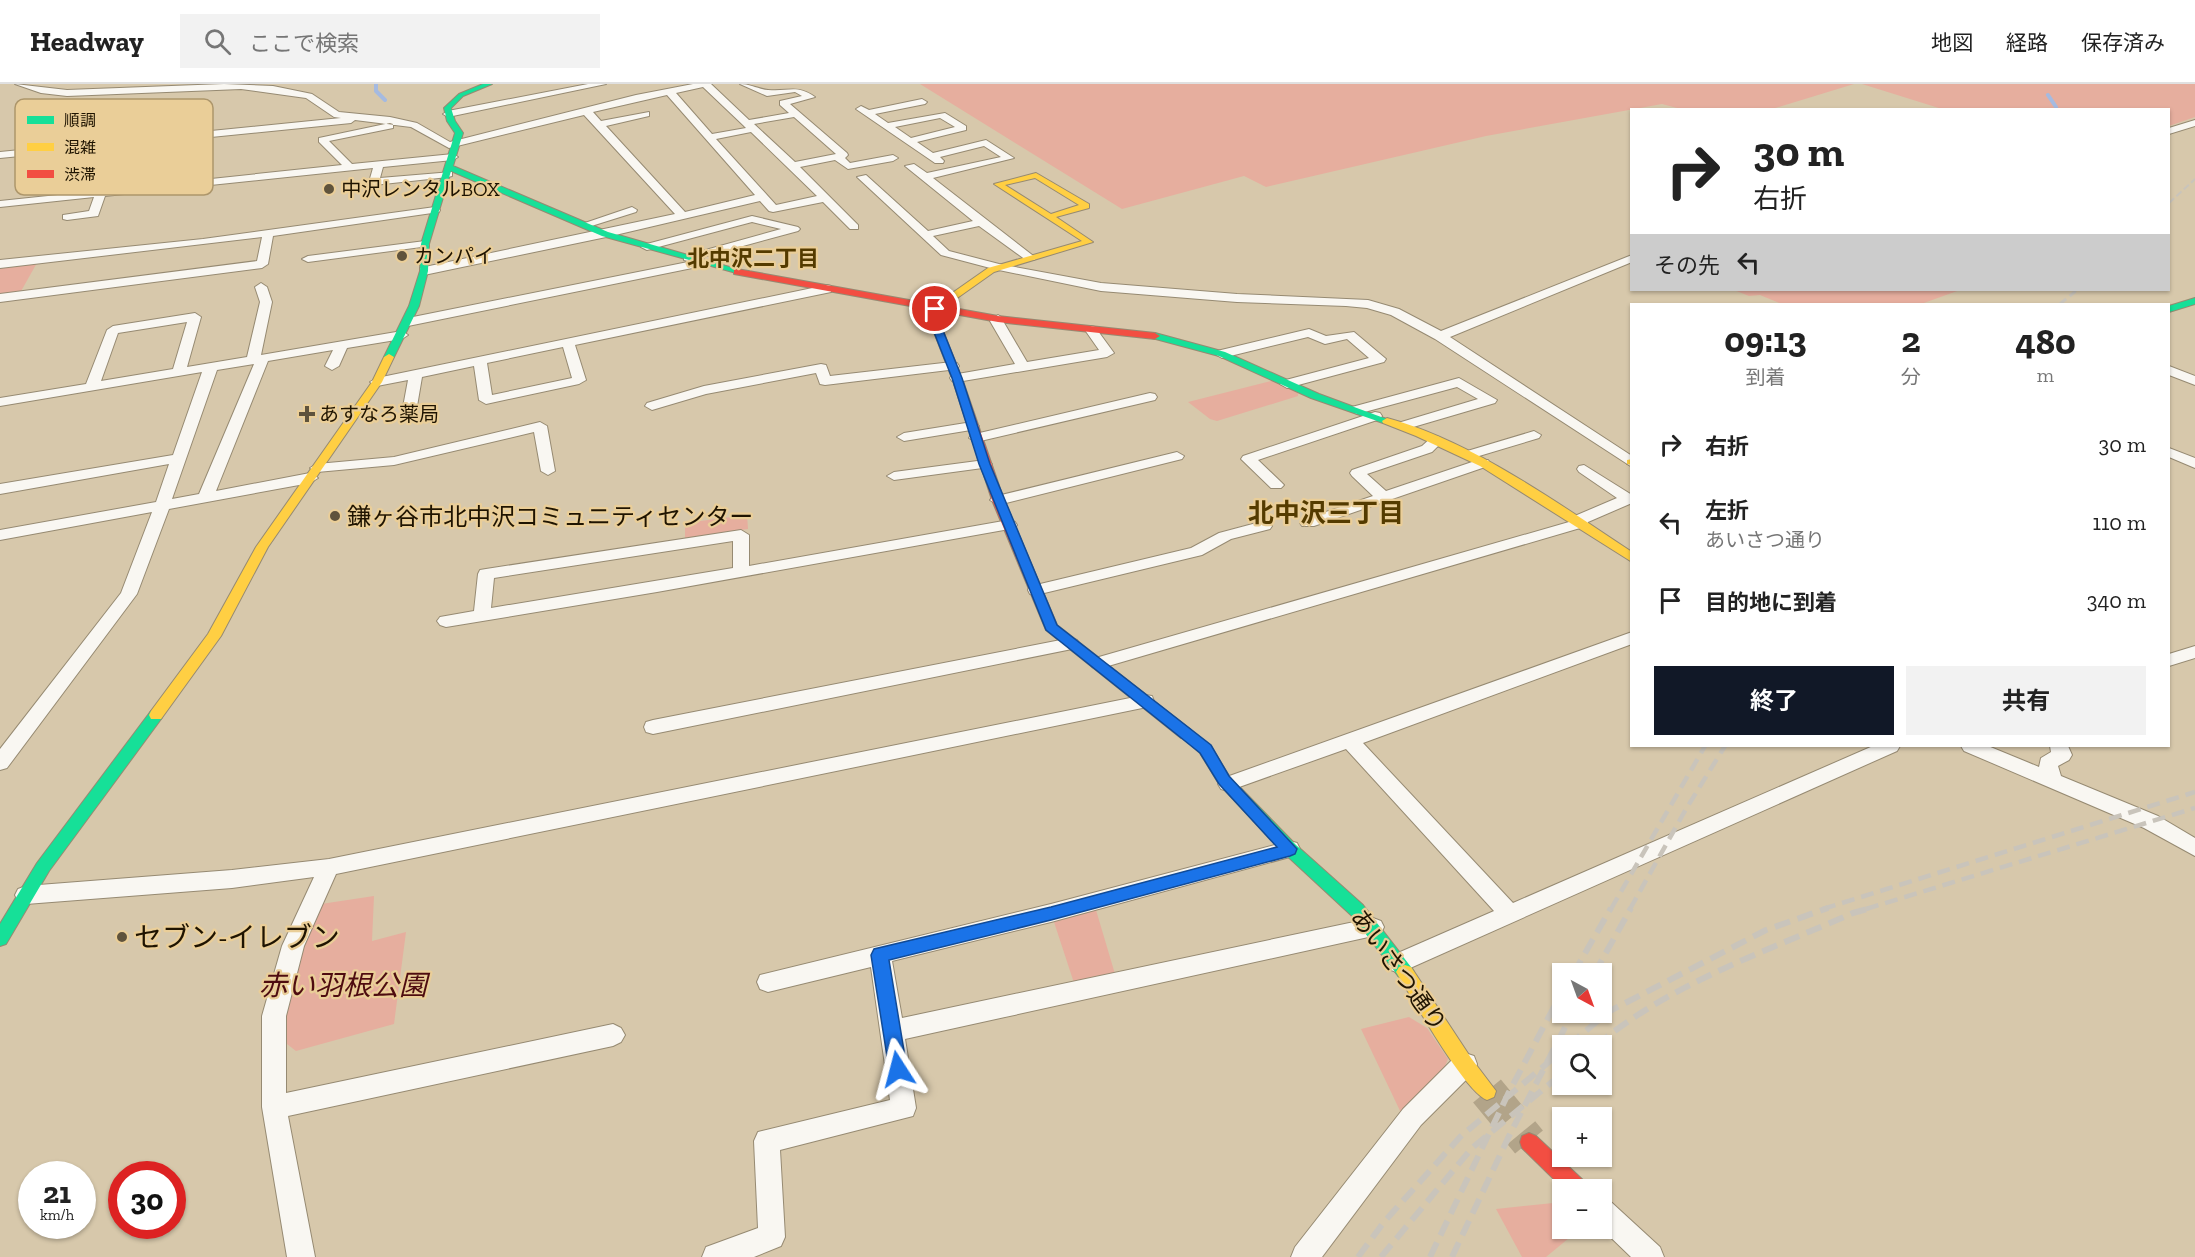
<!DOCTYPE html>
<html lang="ja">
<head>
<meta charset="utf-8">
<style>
  body { margin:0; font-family:"Zilla Slab","Noto Sans JP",serif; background:#f2f2f2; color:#222; height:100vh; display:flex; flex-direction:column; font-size:22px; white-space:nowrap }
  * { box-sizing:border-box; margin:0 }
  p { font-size:20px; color:#767676 }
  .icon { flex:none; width:33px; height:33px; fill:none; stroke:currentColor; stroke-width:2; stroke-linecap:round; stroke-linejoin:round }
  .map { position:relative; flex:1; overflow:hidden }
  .sheet { position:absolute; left:1630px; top:219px; width:540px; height:444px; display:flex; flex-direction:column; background:#fff; border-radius:0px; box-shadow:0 2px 4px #0004 }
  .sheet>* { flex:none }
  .guide { position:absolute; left:1630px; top:24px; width:540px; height:183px; border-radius:0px; box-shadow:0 2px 4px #0004; background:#fff; color:#222; overflow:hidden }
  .needle { width:39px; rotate:139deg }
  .buttons { position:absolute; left:1552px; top:879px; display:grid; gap:12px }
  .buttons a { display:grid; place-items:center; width:60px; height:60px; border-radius:0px; background:#fff; box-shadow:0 2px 4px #0004; font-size:30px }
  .speed { position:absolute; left:18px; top:1077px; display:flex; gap:12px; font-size:30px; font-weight:700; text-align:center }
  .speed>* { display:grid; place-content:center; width:78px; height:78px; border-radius:50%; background:#fff; box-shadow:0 2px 4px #0004; line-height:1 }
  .speed small { font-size:15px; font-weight:400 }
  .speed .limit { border:9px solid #d22; background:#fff; color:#111 }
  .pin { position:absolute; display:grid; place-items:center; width:51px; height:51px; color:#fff; margin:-26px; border:3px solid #fff; border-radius:50%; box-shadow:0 2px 6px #0007 }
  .me { position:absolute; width:66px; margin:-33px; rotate:351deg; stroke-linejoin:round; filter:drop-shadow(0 0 4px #0008) }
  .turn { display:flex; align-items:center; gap:21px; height:126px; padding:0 24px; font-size:27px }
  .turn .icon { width:78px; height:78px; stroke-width:2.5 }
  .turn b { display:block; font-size:42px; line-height:51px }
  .then { display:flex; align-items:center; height:57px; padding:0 24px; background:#0003; gap:12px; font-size:22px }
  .eta { display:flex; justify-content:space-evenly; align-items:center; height:102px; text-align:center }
  .eta b { font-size:36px; font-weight:700; line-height:42px }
  .cta { display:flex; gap:12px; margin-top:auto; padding:12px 24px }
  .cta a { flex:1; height:69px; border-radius:0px; background:#111827; color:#fff; font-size:24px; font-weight:700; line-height:69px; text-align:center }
  .cta a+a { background:#f2f2f2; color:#222 }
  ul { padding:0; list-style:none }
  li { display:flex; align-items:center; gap:18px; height:78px; padding:0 24px }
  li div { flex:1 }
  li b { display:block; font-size:22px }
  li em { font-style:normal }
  header { display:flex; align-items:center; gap:36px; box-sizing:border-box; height:84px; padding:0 30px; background:#fff; border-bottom:2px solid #e0e0e0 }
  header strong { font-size:28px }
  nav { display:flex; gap:33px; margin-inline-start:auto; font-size:21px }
  .search { width:420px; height:54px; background:#f2f2f2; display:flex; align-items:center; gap:15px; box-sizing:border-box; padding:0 21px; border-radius:0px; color:#767676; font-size:22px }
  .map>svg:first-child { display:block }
</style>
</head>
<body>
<header>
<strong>Headway</strong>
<div class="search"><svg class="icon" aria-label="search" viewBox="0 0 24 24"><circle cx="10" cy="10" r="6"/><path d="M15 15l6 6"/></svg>ここで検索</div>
<nav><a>地図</a><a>経路</a><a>保存済み</a></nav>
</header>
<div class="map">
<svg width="2195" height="1173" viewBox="0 0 2195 1173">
  <rect width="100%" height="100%" fill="#d7c8ab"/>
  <!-- green -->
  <path fill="#e6ae9e" d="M920,0H1854L1772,25H1681L1662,20L1486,52L1266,103L1244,92L1122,125Z
    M1862,0H2195V33L2169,42V26L1942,25Z
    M38,177L20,209L0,212V181Z
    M1734,206H1960L1921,220H1782L1760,211L1749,212Z
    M1271,297L1298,309V312L1217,337L1210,335L1188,318Z
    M747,431L748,445L685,454V439Z
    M374,812L372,857L406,848L394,940L296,967L287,960L285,922L298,868L321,820Z
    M1096,826L1115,890L1074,899L1054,838Z
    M1409,933L1427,944L1448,975L1441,992L1402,1031L1361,945Z
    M1563,1118V1144L1580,1145L1546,1173H1522L1496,1125Z"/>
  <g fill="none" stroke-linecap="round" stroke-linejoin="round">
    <!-- stream -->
    <path stroke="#a5bae0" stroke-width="4" d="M376,0V7L385,16
      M2048,11L2056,23"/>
    <!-- secondary-tunnel -->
    <path stroke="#b2a489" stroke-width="36" stroke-dasharray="36 18" stroke-linecap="butt" d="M1487,1007L1529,1058"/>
    <defs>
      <path id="street" d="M15,0L67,6L224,0L273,2L312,10L339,28L390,33L417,39L450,58L636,11L693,0H711L749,36L789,29L780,21V17L802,12L795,8L767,12L740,0C750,0 758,5 768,6C789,8 796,0 815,13L790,20L847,69L848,71L845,74L850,79L893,71L898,74L893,77L848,85L835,76L800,83L858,141V145H850L823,118L773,128L769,127L760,117L611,152L424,191L420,190V184L675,130L584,31L449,64L411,43L355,36L351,39L121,62L107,106L342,81L319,58V54L390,39L393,40V44L329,57L352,80L453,70L458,73L453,76L383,83L380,94L452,88V92L448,93L374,101L369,98L373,84L105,112L98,132L67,136L63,135V131L89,127L94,113L0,123V117L96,107L111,63L0,74V68L341,34L334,33L306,14L241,5L67,12L41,9ZM703,3L743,41L746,44L712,50L676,9ZM667,11L755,111L685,128L606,42L649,32V28L601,37L593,28ZM794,33L836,70L795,78L754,40ZM751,48L817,112L776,121L716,55Z
        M588,0H606L448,33L443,30L448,27Z
        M922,15L927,18L925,20L875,30L888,39L945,29L966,42V46L917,58L933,69L986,56L1014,74L933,94L1036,174L1034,176H1026L979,142L933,152L949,167L999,180L1101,199L1237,210L1368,216L1399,225L1441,247L1632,171V178L1450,253L1632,372V383L1435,255L1391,231L1367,224L1346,222L1237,218L1101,207L994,185L941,171L857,93L866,91L928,147L973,137L905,82L914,80L927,89L1001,73L984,62L940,73L944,77L943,79H935L856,25L861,22L869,26ZM940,34L955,43L911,54L895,43Z
        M2195,36V42L2169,50V44Z
        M435,123L440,126L439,128L273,152L268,180L262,184L0,218V210L257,177L262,153L0,184V176L203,155Z
        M632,123L637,126L636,128L585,144L579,141Z
        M752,132L798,143L800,145L798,147L688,177L684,176V172L781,145L752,138L647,166L641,163L643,161Z
        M425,157L429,158V162L308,178L302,175L308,172Z
        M703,175L709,179L707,181L408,242L402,238L408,234Z
        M261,199L267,203L272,218L261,271L402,247L408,251L402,255L347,264L339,282L332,286L325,282L333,266L268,277L216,407L310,389L318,394L310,399L169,425L137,510L7,684L0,686V665L121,509L152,428L0,456V446L156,418L169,380L0,410V400L173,371L202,288L0,322V314L86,300L107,246L113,242L195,229L201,233L187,283L247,273L260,218L255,203ZM187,238L173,285L101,297L118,249ZM254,280L199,410L172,415L217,286Z
        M827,201L831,202V208L575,261L586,296L579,300L486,320L479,316L474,282L422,293L415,334L408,338L401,334L408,296L377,302L370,298L377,294ZM563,263L572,294L492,311L487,279Z
        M998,231L1004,235L1003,237L1027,278L1099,266L1085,246L1091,242L1095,243L1114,269L1107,273L957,298L952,297L950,294L952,291L1015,280L990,237Z
        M1309,245L1326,252L1354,248L1386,275L1384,278L1287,304L1280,300L1282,297L1369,274L1347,255L1325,260L1308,253L1222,274L1215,270L1217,267Z
        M952,278L957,279L959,282L957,285L825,301L820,300L816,289L706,310L652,326L645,322L647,319L704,302L821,280L826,281L830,292Z
        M2169,282L2195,292V301L2169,291Z
        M1459,294L1497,316L1495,319L1403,346L1396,342L1398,339L1478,315L1457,303L1357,330L1350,326L1352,323Z
        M1150,309L1155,310L1157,313L1155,316L976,358L969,354L971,351Z
        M1375,328L1380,329L1382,332L1380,335L1258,376L1281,398L1284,401L1281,404H1271L1241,375L1243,372Z
        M540,338L547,342L555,387L548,391L541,387L534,348L394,381L317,388L310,384L317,380L394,373Z
        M972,338L979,342L977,345L904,357L897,353L904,349Z
        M1534,347L1541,351L1539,354L1469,375L1462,371L1464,368Z
        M1437,352L1444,356L1432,368L1367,390L1386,407L1478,376H1488L1490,379L1488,382L1314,442H1302L1300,439L1302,436L1373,412L1352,392L1350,389L1352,386L1422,362L1432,353Z
        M2169,364L2195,374V384L2169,373Z
        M1177,368L1184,372L1182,375L998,421L990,416L993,413Z
        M985,376L992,380L990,383L894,396L887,392L894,388Z
        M1584,381L1632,411V419L1588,438L1587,442L1098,585L1092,583L1089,579L1092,575L1569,438L1570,434L1617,414L1579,388L1577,385L1579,382Z
        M1009,436L1015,438L1017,441L1015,444L657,508L446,543L440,541L437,537L440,533L474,527L478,490L480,486L486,485L741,446L749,451V482ZM733,457V484L491,524L494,494Z
        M1264,437L1272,442L1270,445L1231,455L1202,471L1036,511L1030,510L1028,506L1030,502L1036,501L1191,464L1219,449Z
        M1632,548V560L1363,659L1513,819L1873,662H1900L1897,667L1399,889L1391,886L1388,879L1391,872L1494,827L1346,665L1228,707L1221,705L1218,700L1221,695Z
        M1071,554L1077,556L1080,560L1077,564L653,650L646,648L644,643L646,638L653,636Z
        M2195,562V574L2169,582V570Z
        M1145,611L1152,612L1154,617L1152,622L336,790L304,862L286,932V1009L613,940L621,944L625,951L621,958L613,962L288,1032L315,1173H287L262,1023V932L282,862L314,793L232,804L26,820L18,817L15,811L18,805L26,802L232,786L329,775Z
        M1961,662H1988L2039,683L2041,674L2051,668L2050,662H2068L2072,671L2069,676L2058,682L2061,692L2158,732L2195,754V772L2144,744L1964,667Z
        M1290,757L1297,759L1300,765L1297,771L1051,838L892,877L902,934L1373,834L1381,837L1384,843L1381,849L1373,852L905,955L916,1024L913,1032L780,1066L785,1153L781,1162L754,1173H702L706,1163L758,1144L754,1057L758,1048L890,1016L871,883L768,908L760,905L757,898L760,891L1051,820Z
        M1465,969L1474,972L1477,980L1474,988L1421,1041L1322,1173H1291L1295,1163L1403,1025L1456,972Z
        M1602,1114L1611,1118L1660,1163L1664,1173H1631L1601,1144Z"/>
      <path id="fast" d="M483,0H492L463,12L451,24L455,37L463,49L453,82L608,148L740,186V190L602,152L451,87L429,160L428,187L419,222L394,273L386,275L384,273L409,222L420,187L421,160L455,49L447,37L444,24L459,10Z
        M2195,214V220L2169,228V222Z
        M1155,249L1225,268L1319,310L1392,337L1391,339H1383L1311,314L1219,272L1152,254L1150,252Z
        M156,626L161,627L163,631L161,635L49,787L6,860L0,862V840L37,779L151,627Z
        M1186,645L1210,661L1229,692L1296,761L1363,821L1411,883L1414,888L1411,893L1405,895L1399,893L1351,831L1284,769L1219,700L1200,669L1179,650L1181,646Z"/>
      <path id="slow" d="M1036,89L1089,120V124L1056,133L1093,158L994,188L936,229L964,300L963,302H955L926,228L928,226L988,184L1082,157L994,100ZM1035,94L1079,121L1051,130L1005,101Z
        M389,270L394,273L382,298L268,463L221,552L161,635H151L149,631L151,627L208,550L256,463L372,298L384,273Z
        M1387,334C1472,357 1559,420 1632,468V478L1480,382L1416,352L1383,339L1382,337Z
        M1632,375V381L1627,380V376Z
        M1405,881L1411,883L1471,974L1496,1007L1494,1013L1487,1016C1464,1007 1415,918 1399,893L1396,888L1399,883Z"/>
      <path id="jam" d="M737,185L998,232L1155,249L1160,252L1155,255L998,238L734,190V186Z
        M959,297L964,300L1004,416L1057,541L1191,646L1193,650L1191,654H1181L1046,546L992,416L954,300Z
        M1529,1049L1536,1052L1586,1099L1589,1106H1565L1522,1064L1520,1058L1522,1052Z"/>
    </defs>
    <!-- street casing -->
    <use href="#street" stroke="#968a72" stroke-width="2"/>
    <!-- fast casing -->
    <use href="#fast" stroke="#968a72" stroke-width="2"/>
    <!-- slow casing -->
    <use href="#slow" stroke="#968a72" stroke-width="2"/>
    <!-- jam casing -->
    <use href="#jam" stroke="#968a72" stroke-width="2"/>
    <!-- street -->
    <use href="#street" fill="#f9f7f2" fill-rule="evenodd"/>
    <!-- fast -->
    <use href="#fast" fill="#16e098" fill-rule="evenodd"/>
    <!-- slow -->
    <use href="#slow" fill="#ffcf43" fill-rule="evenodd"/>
    <!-- jam -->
    <use href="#jam" fill="#f24e42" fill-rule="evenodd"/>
    <!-- rail-far3 -->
    <path stroke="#c9c4bb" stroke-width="2" stroke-dasharray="7 3" stroke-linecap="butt" d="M2169,119L2195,95"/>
    <!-- rail-far2 -->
    <path stroke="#c9c4bb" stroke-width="3" stroke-dasharray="8 4.5" stroke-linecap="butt" d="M2060,220L2077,206"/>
    <!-- rail-far1 -->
    <path stroke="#c9c4bb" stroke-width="4.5" stroke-dasharray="13 7" stroke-linecap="butt" d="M1611,825L1705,662
      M1630,825L1686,725L1725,662
      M1823,825L2195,708
      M1866,825L2195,724"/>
    <!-- rail -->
    <path stroke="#c9c4bb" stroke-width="6" stroke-dasharray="16 8" stroke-linecap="butt" d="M1573,890L1611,824
      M1594,890L1631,824
      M1568,962L1608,928L1766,846L1828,824
      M1596,962C1667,901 1767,867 1853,829L1871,824
      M1358,1173L1384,1138L1460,1053L1563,966
      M1381,1173L1472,1064L1563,989
      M1430,1173L1508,1010L1563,906
      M1452,1173L1510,1050L1573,928"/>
  </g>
  <!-- route -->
  <path fill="#1a73e8" stroke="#114b97" stroke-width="1.5" d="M931,223L939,225L936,229L962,294L990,380L1057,541L1211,661L1229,692L1297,765L1295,770L1290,772L1051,836L889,876L907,985L904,991L898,994L891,991L889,985L871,871L874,865L1051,823L1277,763L1219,700L1200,669L1046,546L979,380L952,294L926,228Z"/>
  <!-- markers -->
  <g fill="#5f533c" stroke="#eace98" stroke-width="2">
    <circle cx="329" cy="105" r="6"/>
    <circle cx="402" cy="172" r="6"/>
    <path d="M304 321h6v6h6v6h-6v6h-6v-6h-6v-6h6z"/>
    <circle cx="335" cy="432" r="6"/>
    <circle cx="122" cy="853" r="6"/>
  </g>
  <g text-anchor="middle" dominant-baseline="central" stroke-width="4.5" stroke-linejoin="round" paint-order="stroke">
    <!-- far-poi labels -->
    <g font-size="20" fill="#1f1401" stroke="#eace98" text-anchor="start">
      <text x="341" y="105">中沢レンタルBOX</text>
      <text x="414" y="172">カンパイ</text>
      <text x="319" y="330">あすなろ薬局</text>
    </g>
    <!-- far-neighbourhood labels -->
    <g font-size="22" font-weight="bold" fill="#543b00" stroke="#eace98">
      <text x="753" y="174">北中沢二丁目</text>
    </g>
    <!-- poi labels -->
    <g font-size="24" fill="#1f1401" stroke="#eace98" text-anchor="start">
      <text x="347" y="432">鎌ヶ谷市北中沢コミュニティセンター</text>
    </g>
    <!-- street labels -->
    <g font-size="24" fill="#1f1401" stroke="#eace98">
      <text transform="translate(1399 886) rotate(54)">あいさつ通り</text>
    </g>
    <!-- neighbourhood labels -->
    <g font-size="26" font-weight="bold" fill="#543b00" stroke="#eace98">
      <text x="1326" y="429">北中沢三丁目</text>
    </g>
    <!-- near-poi labels -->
    <g font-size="28" fill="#1f1401" stroke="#eace98" text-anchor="start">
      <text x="134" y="853">セブン-イレブン</text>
    </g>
    <!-- near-park labels -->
    <g font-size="28" font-style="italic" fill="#4e0c10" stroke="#eace98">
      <text x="343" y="901">赤い羽根公園</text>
    </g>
  </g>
  <!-- legend -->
  <rect x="15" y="15" width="198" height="96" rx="9" fill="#eace98" stroke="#ad966b" stroke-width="1.5"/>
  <rect x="27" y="32" width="27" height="8" fill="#16e098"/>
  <rect x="27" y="59" width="27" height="8" fill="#ffcf43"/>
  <rect x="27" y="86" width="27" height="8" fill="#f24e42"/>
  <g font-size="16" fill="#1f1401">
    <text x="64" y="42">順調</text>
    <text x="64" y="69">混雑</text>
    <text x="64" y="96">渋滞</text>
  </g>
</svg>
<div class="buttons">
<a><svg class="needle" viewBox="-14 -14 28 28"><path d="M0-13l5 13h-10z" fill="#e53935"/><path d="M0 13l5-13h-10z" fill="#767676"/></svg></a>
<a><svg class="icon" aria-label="search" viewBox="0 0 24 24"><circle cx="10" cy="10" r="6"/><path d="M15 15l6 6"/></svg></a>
<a>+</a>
<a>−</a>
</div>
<div class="speed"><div>21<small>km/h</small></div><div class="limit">30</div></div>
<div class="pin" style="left:935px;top:225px;background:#d93025"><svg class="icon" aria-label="arrive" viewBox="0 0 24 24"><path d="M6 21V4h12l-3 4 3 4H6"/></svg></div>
<svg class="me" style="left:898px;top:985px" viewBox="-20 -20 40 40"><path d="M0-17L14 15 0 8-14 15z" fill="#1a73e8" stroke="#fff" stroke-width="4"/></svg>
<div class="guide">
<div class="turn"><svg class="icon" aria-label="right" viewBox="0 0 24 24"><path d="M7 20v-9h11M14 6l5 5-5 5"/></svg><div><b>30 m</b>右折</div></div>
<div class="then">その先<svg class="icon" aria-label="left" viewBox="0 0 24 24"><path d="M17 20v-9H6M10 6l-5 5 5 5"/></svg></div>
</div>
<section class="sheet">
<div class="eta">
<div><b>09:13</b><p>到着</p></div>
<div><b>2</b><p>分</p></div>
<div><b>480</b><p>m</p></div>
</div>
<ul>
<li><svg class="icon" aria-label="right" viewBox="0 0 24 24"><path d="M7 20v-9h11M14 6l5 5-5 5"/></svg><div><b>右折</b></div><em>30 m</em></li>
<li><svg class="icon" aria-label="left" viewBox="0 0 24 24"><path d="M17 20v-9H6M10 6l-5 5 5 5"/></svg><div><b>左折</b><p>あいさつ通り</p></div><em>110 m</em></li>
<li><svg class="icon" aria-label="arrive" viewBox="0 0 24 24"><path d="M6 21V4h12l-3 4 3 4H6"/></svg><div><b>目的地に到着</b></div><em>340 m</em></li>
</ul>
<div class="cta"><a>終了</a><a>共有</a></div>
</section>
</div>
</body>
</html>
